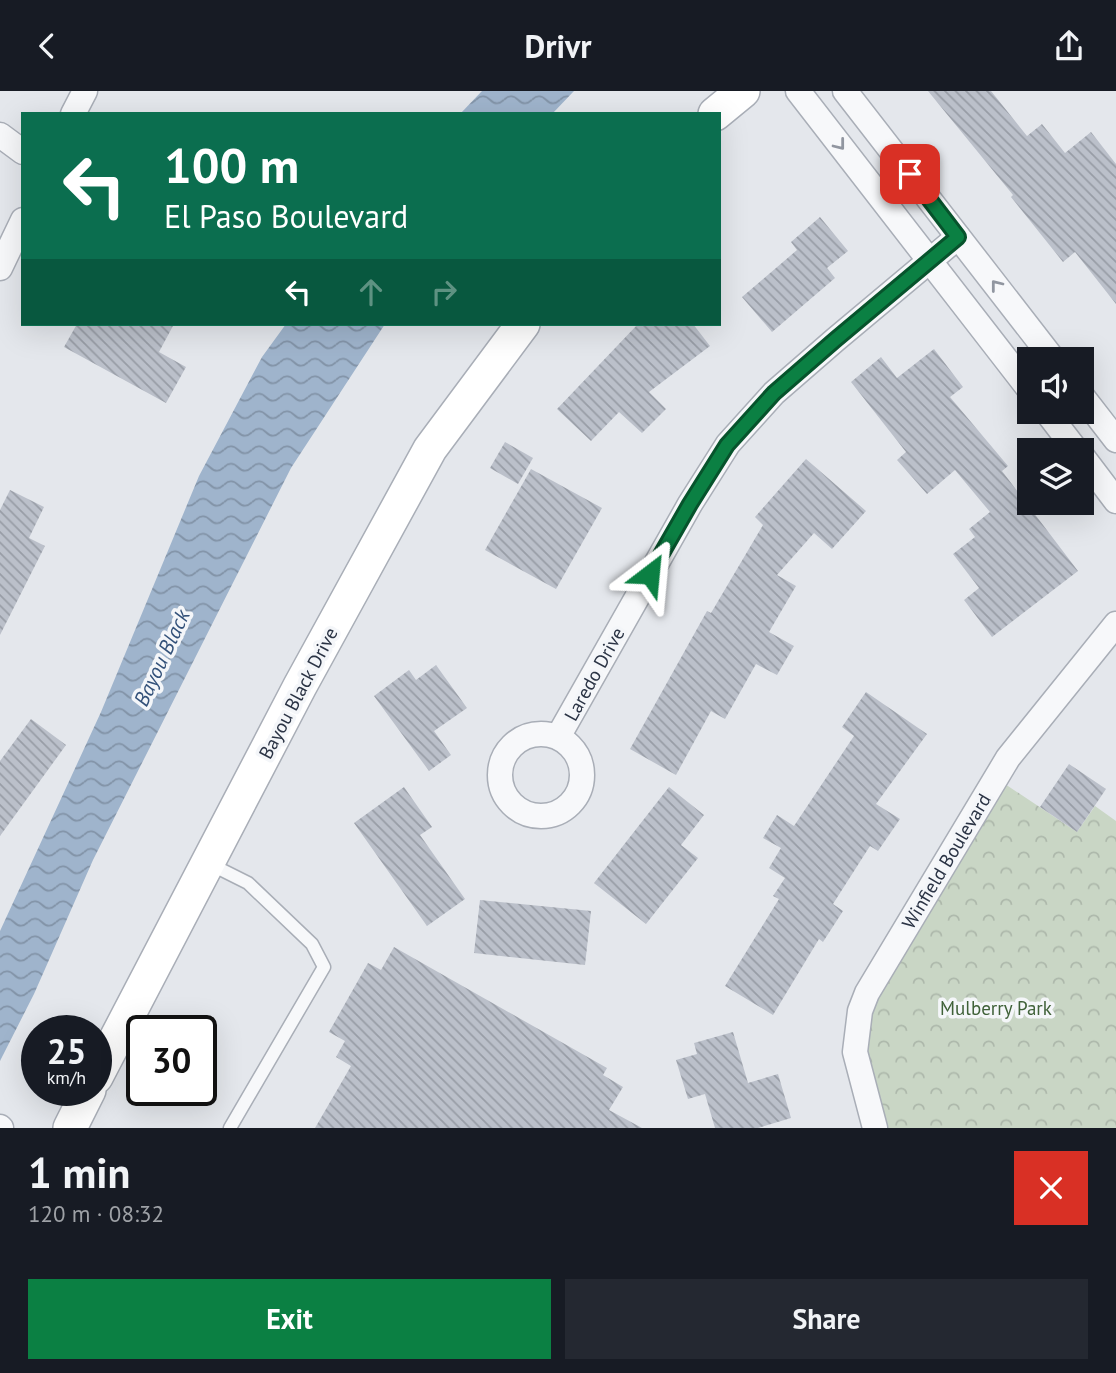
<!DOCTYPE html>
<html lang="en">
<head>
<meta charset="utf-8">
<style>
  :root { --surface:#171b24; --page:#242831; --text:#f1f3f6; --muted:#9ea1a6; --accent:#0b8043 }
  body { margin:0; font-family:"PT Sans",sans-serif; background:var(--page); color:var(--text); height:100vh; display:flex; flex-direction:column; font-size:26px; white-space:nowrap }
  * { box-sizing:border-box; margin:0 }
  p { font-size:23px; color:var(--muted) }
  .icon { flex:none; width:38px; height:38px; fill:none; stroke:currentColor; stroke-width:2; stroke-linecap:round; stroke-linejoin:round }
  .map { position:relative; height:1037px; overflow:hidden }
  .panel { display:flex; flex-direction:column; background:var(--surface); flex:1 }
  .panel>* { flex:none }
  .top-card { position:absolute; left:21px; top:21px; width:700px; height:214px; border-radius:0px; box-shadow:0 7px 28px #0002; background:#0b6e4f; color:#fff; overflow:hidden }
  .controls { position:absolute; left:1017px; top:256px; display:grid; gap:14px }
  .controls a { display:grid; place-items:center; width:77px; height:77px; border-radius:0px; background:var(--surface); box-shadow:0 7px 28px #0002; font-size:35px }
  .speed { position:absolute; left:21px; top:924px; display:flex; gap:14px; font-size:35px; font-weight:700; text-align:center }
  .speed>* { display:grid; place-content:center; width:91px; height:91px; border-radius:50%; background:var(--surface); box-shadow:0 7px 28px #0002; line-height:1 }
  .speed small { font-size:18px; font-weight:400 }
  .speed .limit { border:4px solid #111; border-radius:10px; background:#fff; color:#111 }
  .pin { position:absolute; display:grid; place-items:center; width:60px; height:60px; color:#fff; margin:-30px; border-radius:14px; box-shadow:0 4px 10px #0006 }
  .me { position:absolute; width:77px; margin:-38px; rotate:29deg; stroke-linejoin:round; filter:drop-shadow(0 0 5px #0008) }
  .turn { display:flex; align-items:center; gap:24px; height:147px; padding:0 28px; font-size:32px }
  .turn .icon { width:91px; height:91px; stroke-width:2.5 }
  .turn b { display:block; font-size:49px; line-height:60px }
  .lanes { display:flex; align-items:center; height:66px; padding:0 28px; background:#0003; justify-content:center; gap:35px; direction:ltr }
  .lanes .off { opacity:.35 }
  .round { display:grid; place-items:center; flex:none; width:74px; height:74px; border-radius:0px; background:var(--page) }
  .head { display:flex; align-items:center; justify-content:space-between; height:119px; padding:0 28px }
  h1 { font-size:42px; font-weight:700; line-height:52px }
  .button { display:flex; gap:14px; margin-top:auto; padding:14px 28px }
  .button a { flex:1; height:80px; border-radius:0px; background:var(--accent); color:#fff; font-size:28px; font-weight:700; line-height:80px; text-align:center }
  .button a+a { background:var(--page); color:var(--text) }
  header { display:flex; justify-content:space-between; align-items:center; height:91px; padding:0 28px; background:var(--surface); font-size:32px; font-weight:700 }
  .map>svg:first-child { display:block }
</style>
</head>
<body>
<header><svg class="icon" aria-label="back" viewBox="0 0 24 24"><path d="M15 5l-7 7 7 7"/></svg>Drivr<svg class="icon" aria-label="share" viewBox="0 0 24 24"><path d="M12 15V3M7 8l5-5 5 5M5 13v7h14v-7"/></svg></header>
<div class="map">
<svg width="1116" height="1037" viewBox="0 0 1116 1037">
  <defs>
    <pattern id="park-crowns" width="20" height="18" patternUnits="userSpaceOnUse" patternTransform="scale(1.75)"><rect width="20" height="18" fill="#c9d6c5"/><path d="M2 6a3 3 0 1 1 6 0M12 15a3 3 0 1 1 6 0" fill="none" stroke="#adb8ab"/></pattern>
    <pattern id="water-waves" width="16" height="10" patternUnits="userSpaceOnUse" patternTransform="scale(1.75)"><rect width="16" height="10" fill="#9fb4cc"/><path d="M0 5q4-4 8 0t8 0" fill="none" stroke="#8293a7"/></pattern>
    <pattern id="building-back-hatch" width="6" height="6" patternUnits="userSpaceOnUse" patternTransform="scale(1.75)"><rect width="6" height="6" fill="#bbc0ca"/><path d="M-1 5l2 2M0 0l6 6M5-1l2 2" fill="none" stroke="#989da6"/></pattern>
  </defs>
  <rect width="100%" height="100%" fill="#e4e7ec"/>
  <!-- park -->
  <polygon fill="url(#park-crowns)" points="996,687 1077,741 1095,715 1116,730 1116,1037 875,1037 855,961 867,902"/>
  <!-- water -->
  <g fill="url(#water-waves)">
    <polygon points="482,0 574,0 552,23 460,23"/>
    <polygon points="286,233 385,233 291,377 93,769 34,903 0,970 0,840 101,621 199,385 262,266"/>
  </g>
  <!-- building -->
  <g fill="url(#building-back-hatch)">
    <polygon points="928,0 991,0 1027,45 1042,33 1065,62 1091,41 1116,73 1116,213 1075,161 1063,171 1011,106 1013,104"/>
    <polygon points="820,126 848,160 827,177 835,187 772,241 742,206 797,159 791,151"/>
    <polygon points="77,233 174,233 159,261 186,276 166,312 64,256"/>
    <polygon points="638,233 693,233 710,255 649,301 666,318 642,342 619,321 591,350 557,318"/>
    <polygon points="934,258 963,296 950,306 1008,375 1002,380 1078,480 992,546 964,509 979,497 953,463 975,446 969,438 990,421 955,379 927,403 897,369 906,361 851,291 881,266 897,287"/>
    <polygon points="505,351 533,367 518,393 490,377"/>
    <polygon points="806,368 866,420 832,458 814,442 777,484 796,495 769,541 794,555 777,584 756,573 725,628 711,620 676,684 630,658 707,520 711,522 763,434 755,426"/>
    <polygon points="531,378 602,417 556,498 485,459"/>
    <polygon points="10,399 44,416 29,447 45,455 0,544 0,419"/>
    <polygon points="436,574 467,617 434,640 451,664 429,680 374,605 409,579 416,589"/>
    <polygon points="866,601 927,643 876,713 900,728 878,760 870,755 833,813 843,820 823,851 819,848 773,924 725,895 779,808 773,805 785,787 769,777 781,757 763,747 777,724 794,735 854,645 842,636"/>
    <polygon points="31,628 66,654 0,745 0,670"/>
    <polygon points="1069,673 1106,698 1077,741 1040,716"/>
    <polygon points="404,696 432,736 420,744 465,808 427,835 354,732"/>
    <polygon points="669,696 704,724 681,754 698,767 646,833 594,792"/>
    <polygon points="480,809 591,820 585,874 474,862"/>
    <polygon points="394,856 607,977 603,984 623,996 609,1019 642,1037 315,1037 351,975 336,966 345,950 329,941 368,872 381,879"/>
    <polygon points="733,941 748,992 778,983 791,1027 758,1037 715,1037 705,1003 688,1008 676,969 697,963 694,952"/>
  </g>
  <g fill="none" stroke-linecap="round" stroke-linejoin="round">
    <defs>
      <polyline id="lane" points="208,772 248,792 312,853 324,876 230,1037"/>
      <g id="street">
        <polyline points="798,0 1029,298"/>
        <polyline points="845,0 1053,268"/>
        <polyline points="73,23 85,0"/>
        <polyline points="0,44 23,61"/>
        <polyline points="0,177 23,129"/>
        <polyline points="1082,305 1116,349"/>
        <polyline points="1046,320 1076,359"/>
        <polyline points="1082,365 1116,410"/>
        <circle cx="541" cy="684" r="41"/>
        <polyline points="558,646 690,413 728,353 774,302 835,249 958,146"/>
        <polyline points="0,1036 1,1037"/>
        <polyline points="875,1037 855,961 860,920 867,902 1008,667 1116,533"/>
      </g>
      <g id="secondary">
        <polyline points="715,23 743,0"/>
        <polyline points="96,986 300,595 430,358 523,233"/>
        <polyline points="70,1037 89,999"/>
      </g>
    </defs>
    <!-- lane casing -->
    <use href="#lane" stroke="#a9aeb7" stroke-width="15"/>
    <!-- street casing -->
    <use href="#street" stroke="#a9aeb7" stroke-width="27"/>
    <!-- secondary casing -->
    <use href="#secondary" stroke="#a9aeb7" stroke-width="36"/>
    <!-- lane -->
    <use href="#lane" stroke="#f7f8fa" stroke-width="12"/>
    <!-- street -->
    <use href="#street" stroke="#f7f8fa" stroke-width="24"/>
    <!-- secondary -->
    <use href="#secondary" stroke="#fff" stroke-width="33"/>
  </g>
  <!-- one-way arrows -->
  <defs><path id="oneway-chevron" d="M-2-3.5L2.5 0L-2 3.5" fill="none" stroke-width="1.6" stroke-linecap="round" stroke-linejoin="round" transform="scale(1.75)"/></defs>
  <g stroke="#9196a0">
    <use href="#oneway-chevron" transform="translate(840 54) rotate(52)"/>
    <use href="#oneway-chevron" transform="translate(996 194) rotate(-128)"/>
  </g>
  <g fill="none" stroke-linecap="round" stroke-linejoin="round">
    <defs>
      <polyline id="route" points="650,483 690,413 727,354 774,302 835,249 958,146 910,83"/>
    </defs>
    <!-- route casing -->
    <use href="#route" stroke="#07532c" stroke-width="18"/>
    <!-- route -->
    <use href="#route" stroke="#0b8043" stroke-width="12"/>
  </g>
  <g text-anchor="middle" stroke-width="7" stroke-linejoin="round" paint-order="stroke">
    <!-- street labels -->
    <g font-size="19" fill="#2b3445" stroke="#f4f6f9">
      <text transform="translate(594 583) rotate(-61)" y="7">Laredo Drive</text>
      <text transform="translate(298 602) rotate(-62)" y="7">Bayou Black Drive</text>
      <text transform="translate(946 770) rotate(-59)" y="7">Winfield Boulevard</text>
    </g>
    <!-- park labels -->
    <g font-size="19" fill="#3f6138" stroke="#f4f6f9">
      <text x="996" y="924">Mulberry Park</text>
    </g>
    <!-- water labels -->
    <g font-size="21" font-style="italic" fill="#34527a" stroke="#f4f6f9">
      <text transform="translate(162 567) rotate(-65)" y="7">Bayou Black</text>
    </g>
  </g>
</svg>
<div class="controls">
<a><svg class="icon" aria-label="sound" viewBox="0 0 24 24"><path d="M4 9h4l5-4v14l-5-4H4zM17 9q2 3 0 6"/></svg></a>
<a><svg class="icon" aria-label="layers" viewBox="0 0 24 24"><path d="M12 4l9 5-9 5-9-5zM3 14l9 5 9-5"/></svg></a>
</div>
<div class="speed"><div>25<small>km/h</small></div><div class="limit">30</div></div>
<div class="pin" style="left:910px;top:83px;background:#d93025"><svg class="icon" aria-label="arrive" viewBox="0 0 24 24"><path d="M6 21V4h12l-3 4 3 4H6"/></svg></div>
<svg class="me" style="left:650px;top:483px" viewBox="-20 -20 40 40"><path d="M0-17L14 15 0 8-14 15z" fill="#0b8043" stroke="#fff" stroke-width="4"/></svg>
<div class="top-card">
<div class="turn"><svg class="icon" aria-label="left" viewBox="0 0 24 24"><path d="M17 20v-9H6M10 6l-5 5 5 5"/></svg><div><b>100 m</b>El Paso Boulevard</div></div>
<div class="lanes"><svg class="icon" aria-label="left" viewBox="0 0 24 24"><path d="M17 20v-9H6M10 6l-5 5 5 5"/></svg><svg class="icon off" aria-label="ahead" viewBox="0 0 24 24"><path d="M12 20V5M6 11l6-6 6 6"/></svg><svg class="icon off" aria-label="right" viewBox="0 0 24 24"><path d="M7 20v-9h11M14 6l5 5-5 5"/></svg></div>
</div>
</div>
<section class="panel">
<div class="head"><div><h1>1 min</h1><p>120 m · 08:32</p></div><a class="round" style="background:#d93025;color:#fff"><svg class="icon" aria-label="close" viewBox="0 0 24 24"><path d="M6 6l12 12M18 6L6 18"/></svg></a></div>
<div class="button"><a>Exit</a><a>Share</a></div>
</section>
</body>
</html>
